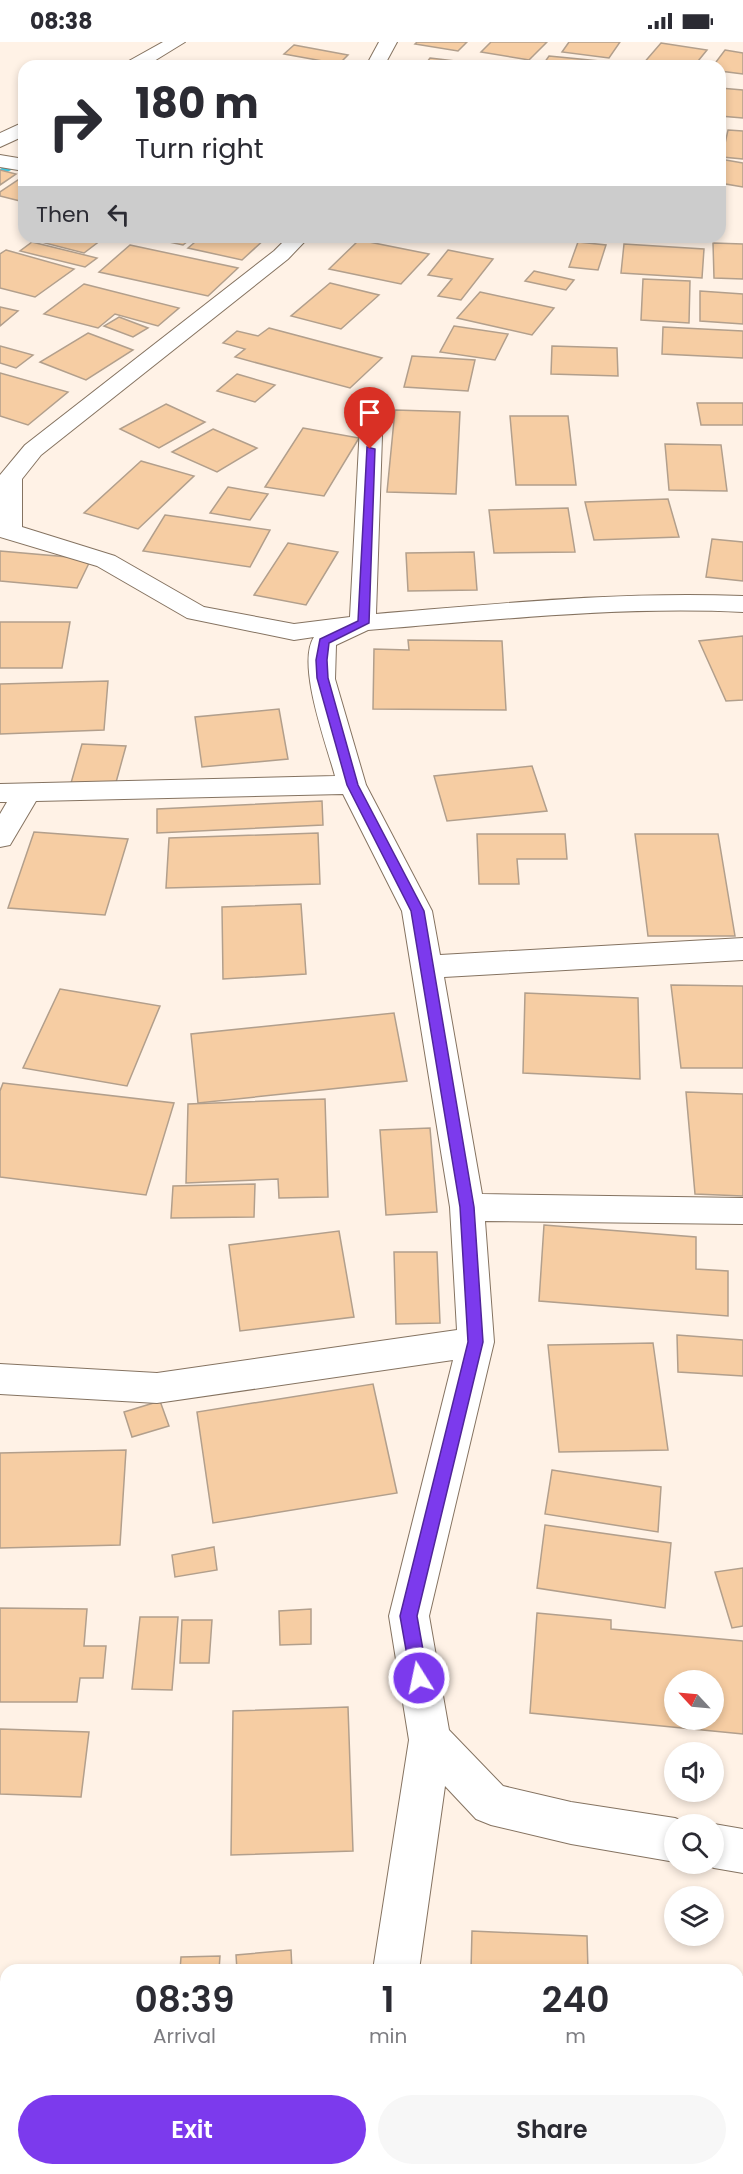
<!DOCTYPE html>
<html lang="en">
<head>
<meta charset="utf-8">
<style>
  :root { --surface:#fff; --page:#f7f7f7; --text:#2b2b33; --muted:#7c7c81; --accent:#7c3aed }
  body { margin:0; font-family:Poppins,sans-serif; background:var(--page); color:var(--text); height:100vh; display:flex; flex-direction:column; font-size:22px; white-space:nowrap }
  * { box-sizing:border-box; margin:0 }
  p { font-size:20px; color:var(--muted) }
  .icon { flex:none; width:33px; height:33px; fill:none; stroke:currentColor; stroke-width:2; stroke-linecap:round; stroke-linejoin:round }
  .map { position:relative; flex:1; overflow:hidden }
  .sheet { position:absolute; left:0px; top:1922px; width:744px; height:212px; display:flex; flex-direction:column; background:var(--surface); border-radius:18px 18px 0 0; box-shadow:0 3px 9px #0003 }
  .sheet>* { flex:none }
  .banner { position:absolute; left:18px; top:18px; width:708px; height:183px; border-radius:18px; box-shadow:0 3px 9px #0003; background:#fff; color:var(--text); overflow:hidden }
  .needle { width:39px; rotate:296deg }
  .fabs { position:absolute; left:664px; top:1628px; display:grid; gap:12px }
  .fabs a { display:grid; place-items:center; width:60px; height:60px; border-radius:50%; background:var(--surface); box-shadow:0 3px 9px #0003; font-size:30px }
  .pin { position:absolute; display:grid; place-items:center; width:51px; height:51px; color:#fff; margin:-62px -26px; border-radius:50% 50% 50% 0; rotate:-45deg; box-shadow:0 0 6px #0007 }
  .pin .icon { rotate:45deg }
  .me { position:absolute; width:66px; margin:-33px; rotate:350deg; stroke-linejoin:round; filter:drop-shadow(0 0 4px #0008) }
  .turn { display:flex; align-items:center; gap:21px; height:126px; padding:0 18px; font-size:27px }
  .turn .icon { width:78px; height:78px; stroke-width:2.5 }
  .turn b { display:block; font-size:42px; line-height:51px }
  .then { display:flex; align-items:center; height:57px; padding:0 18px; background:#0003; gap:12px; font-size:22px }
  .eta { display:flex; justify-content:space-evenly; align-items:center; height:102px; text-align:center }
  .eta b { font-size:36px; font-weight:600; line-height:42px }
  .primary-button { display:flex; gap:12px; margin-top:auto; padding:12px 18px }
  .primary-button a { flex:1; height:69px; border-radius:36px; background:var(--accent); color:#fff; font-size:24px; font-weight:600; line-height:69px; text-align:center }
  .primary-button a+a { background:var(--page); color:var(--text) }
  .status { display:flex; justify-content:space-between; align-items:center; height:42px; padding:0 30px; background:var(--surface); direction:ltr }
  .status svg { height:16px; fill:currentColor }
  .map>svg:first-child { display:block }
</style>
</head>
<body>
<div class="status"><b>08:38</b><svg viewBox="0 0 49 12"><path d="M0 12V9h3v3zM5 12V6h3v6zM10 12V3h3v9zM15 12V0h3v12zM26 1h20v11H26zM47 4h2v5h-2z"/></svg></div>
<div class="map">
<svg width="743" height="2132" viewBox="0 0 743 2132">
  <rect width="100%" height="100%" fill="#fff2e6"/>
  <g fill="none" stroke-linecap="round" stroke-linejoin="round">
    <!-- stream -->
    <polygon fill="#3ac6e0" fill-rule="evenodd" points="24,114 24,121 0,134 0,127"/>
  </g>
  <!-- building -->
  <g fill="#f6cda3" stroke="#b29f8c" stroke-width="1.5" fill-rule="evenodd">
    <polygon points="417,0 467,0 458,9 415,2"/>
    <polygon points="491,0 547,0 529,18 481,10"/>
    <polygon points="569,0 620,0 609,16 562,10"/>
    <polygon points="661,1 707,8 694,24 642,23"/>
    <polygon points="294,3 348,13 339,22 284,12"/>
    <polygon points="725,8 743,11 743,32 720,29 720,24 713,24"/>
    <polygon points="549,14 599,19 596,24 542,24"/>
    <polygon points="430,16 498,24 424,24"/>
    <polygon points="720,46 743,48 743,76 720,74"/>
    <polygon points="728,88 743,89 743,117 722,115"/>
    <polygon points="720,117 743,121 743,145 720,141"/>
    <polygon points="0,128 16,132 0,143"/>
    <polygon points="24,134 24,160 0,154 0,150"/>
    <polygon points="43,195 105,195 84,211 37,199"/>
    <polygon points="145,195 193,195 183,203"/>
    <polygon points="201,195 267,195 242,218 188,206"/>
    <polygon points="359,198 429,212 401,242 329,227"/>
    <polygon points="32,200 97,216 85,225 20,209"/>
    <polygon points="578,200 606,203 598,228 569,225"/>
    <polygon points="713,201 743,202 743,237 714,236"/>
    <polygon points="624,202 704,207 702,236 621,231"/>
    <polygon points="130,203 238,226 208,254 99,230"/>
    <polygon points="6,208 74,227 35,255 0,246 0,212"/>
    <polygon points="448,208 493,217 461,258 438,254 452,237 428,233"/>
    <polygon points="534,229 574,238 566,248 525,239"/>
    <polygon points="643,237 690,239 689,281 641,278"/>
    <polygon points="330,241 379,253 341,287 291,274"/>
    <polygon points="84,242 179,266 158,284 115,272 98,286 44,272"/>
    <polygon points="700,249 743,252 743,282 700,279"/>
    <polygon points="480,250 554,266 532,293 457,276"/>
    <polygon points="0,265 18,269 0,284"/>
    <polygon points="119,275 148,286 133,295 104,284"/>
    <polygon points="454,284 508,292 495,318 440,310"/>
    <polygon points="663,285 743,289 743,316 662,312"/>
    <polygon points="269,286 382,316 350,346 235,315 245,307 223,301 237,289 258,294"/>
    <polygon points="88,291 133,308 86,338 40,320"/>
    <polygon points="0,304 33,313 16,326 0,321"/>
    <polygon points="552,304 617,306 618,334 551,332"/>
    <polygon points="412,314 475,318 468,349 404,345"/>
    <polygon points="0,331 68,350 28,383 0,374"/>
    <polygon points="237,332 275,343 255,360 217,349"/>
    <polygon points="697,361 743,361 743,383 701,383"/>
    <polygon points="166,362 205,380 159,406 120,387"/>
    <polygon points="395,368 460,370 456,452 387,450"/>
    <polygon points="510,374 568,374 576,443 516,443"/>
    <polygon points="303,386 359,396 324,454 265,445"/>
    <polygon points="213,387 257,406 217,430 172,410"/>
    <polygon points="665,402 721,403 727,449 669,448"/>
    <polygon points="141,419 194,434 138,487 84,471"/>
    <polygon points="228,445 268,452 250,478 210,471"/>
    <polygon points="668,457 679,495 594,498 585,460"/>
    <polygon points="568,466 575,510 494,511 489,468"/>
    <polygon points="165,473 270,488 250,525 143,509"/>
    <polygon points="712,497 743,500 743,539 706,535"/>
    <polygon points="288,501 338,510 306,563 254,553"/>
    <polygon points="0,509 91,517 77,546 0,539"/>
    <polygon points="474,510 477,548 408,549 406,511"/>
    <polygon points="0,580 70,580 62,626 0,626"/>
    <polygon points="743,594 743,658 726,659 699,599"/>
    <polygon points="408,598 502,599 506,668 373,667 374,607 409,608"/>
    <polygon points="108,639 104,688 0,692 0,642"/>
    <polygon points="279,667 288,717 202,725 195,675"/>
    <polygon points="82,702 126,704 115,744 71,741"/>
    <polygon points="532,724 547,769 447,779 434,734"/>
    <polygon points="322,759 323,783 157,791 157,767"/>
    <polygon points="34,790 128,797 105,873 8,866"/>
    <polygon points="318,791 320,842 166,846 169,796"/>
    <polygon points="477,792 565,792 567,817 517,817 519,842 479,842"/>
    <polygon points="635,792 718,792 735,894 648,894"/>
    <polygon points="301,862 306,932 223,937 222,865"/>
    <polygon points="671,943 743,944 743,1026 681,1026"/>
    <polygon points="60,947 160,964 127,1044 23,1026"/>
    <polygon points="525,951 638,956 640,1037 523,1031"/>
    <polygon points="394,971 407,1039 198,1061 191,992"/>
    <polygon points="3,1041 174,1061 146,1153 0,1135 0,1049"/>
    <polygon points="686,1050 743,1052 743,1154 695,1152"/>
    <polygon points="325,1057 328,1155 279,1156 278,1137 186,1141 188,1062"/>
    <polygon points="430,1086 437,1170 386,1173 380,1088"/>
    <polygon points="255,1142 254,1175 171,1176 173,1144"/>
    <polygon points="544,1183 696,1195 696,1227 728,1229 728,1274 539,1259"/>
    <polygon points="339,1189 354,1275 240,1289 229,1203"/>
    <polygon points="394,1210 437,1210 440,1281 396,1282"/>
    <polygon points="677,1293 743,1298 743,1334 678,1330"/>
    <polygon points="653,1301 668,1408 559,1410 548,1303"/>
    <polygon points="373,1342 397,1451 213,1481 197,1370"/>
    <polygon points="160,1359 169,1384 132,1395 124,1370"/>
    <polygon points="126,1408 120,1503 0,1506 0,1411"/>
    <polygon points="552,1428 661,1445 658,1490 545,1472"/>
    <polygon points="545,1483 671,1501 665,1566 537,1546"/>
    <polygon points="214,1505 217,1528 175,1535 172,1513"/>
    <polygon points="743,1526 743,1584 732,1586 715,1530"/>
    <polygon points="0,1566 87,1567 84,1604 106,1604 103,1636 80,1636 77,1660 0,1660"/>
    <polygon points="311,1567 311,1602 280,1603 279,1569"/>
    <path d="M537 1571 611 1578V1587L743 1599V1692L530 1671ZM675 1638H714V1677H675Z"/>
    <polygon points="140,1575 178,1575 172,1648 132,1647"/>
    <polygon points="182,1578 212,1578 209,1621 180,1621"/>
    <polygon points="348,1665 353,1809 231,1813 233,1669"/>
    <polygon points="0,1687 89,1690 81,1755 0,1752"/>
    <polygon points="472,1889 587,1894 588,1928 471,1928"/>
    <polygon points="291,1908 292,1928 237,1928 236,1913"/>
    <polygon points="220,1914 219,1928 180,1928 181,1915"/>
    <polygon points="738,1934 743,1934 743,2132 661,2132 661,2127 738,2127"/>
    <polygon points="6,2029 6,2127 16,2127 16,2132 0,2132 0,2030"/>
    <polygon points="45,2127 156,2127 156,2132 44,2132"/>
    <rect x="167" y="2127" width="122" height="5"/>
  </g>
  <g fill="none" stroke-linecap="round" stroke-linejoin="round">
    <defs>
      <g id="minor">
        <polygon points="163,0 185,0 146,24 124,24 127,20"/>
        <polygon points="379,0 397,0 384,24 366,24"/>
        <polygon points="24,80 24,94 0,105 0,91"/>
        <polygon points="0,113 24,117 24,129 0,125"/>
        <path d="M288 195H309L288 217 41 413 22 437V485L115 514 204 565 294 582 350 575 361 364 364 359 372 357 380 359 383 364 376 572C498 562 620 549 743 554V570C618 564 493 578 368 588L336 603 335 637 366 743 432 869 440 913 743 896V918L444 935 482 1152 743 1156V1182L485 1179 494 1300 429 1574 449 1688 503 1744 571 1760 675 1776 689 1782H675V1820L571 1802 491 1783 476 1777 445 1744 419 1928H373L409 1698 389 1574 453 1318 157 1361 0 1352V1322L157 1331 457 1288 450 1165 402 869 343 752 36 759 10 803 0 805V772L7 760H0V742L335 734C327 704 296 622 314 595L294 598 187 576 97 524 0 495V433L25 403 274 209Z"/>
        <polygon points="714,1782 743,1787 743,1831 714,1826 703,1821 714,1821"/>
        <rect x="359" y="2127" width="48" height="5"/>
      </g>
    </defs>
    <!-- minor casing -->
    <use href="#minor" stroke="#857361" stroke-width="2"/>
    <!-- minor -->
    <use href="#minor" fill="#fff" fill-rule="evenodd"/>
  </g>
  <!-- route -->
  <polygon fill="#7c3aed" stroke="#51269a" stroke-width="1.5" points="367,405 375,407 369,581 329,601 327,618 328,636 358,743 424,869 474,1165 483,1300 417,1574 428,1636 425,1642 419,1644 413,1642 411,1636 400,1574 468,1300 460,1165 411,869 347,743 317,636 316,618 320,597 358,579"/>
</svg>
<div class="fabs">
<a><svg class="needle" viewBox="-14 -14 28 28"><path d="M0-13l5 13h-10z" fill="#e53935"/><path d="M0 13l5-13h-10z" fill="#7c7c81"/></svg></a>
<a><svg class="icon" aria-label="sound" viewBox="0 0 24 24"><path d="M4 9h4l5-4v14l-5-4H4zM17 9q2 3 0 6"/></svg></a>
<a><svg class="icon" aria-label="search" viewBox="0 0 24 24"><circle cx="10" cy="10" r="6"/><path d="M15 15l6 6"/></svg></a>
<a><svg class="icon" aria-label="layers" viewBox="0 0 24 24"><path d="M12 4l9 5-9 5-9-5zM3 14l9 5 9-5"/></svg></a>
</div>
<div class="pin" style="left:370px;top:407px;background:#d93025"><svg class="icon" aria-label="arrive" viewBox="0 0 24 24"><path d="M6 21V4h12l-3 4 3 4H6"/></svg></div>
<svg class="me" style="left:419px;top:1636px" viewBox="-20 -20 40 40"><circle r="17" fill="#7c3aed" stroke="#fff" stroke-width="3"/><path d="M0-11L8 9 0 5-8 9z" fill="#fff"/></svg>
<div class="banner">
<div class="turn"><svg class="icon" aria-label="right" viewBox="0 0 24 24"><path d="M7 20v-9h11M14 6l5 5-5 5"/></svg><div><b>180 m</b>Turn right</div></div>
<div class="then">Then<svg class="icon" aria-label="left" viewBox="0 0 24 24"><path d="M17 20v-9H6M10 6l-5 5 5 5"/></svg></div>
</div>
<section class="sheet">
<div class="eta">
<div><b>08:39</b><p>Arrival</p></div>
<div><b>1</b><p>min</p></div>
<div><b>240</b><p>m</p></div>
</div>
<div class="primary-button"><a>Exit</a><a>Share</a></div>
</section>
</div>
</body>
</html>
